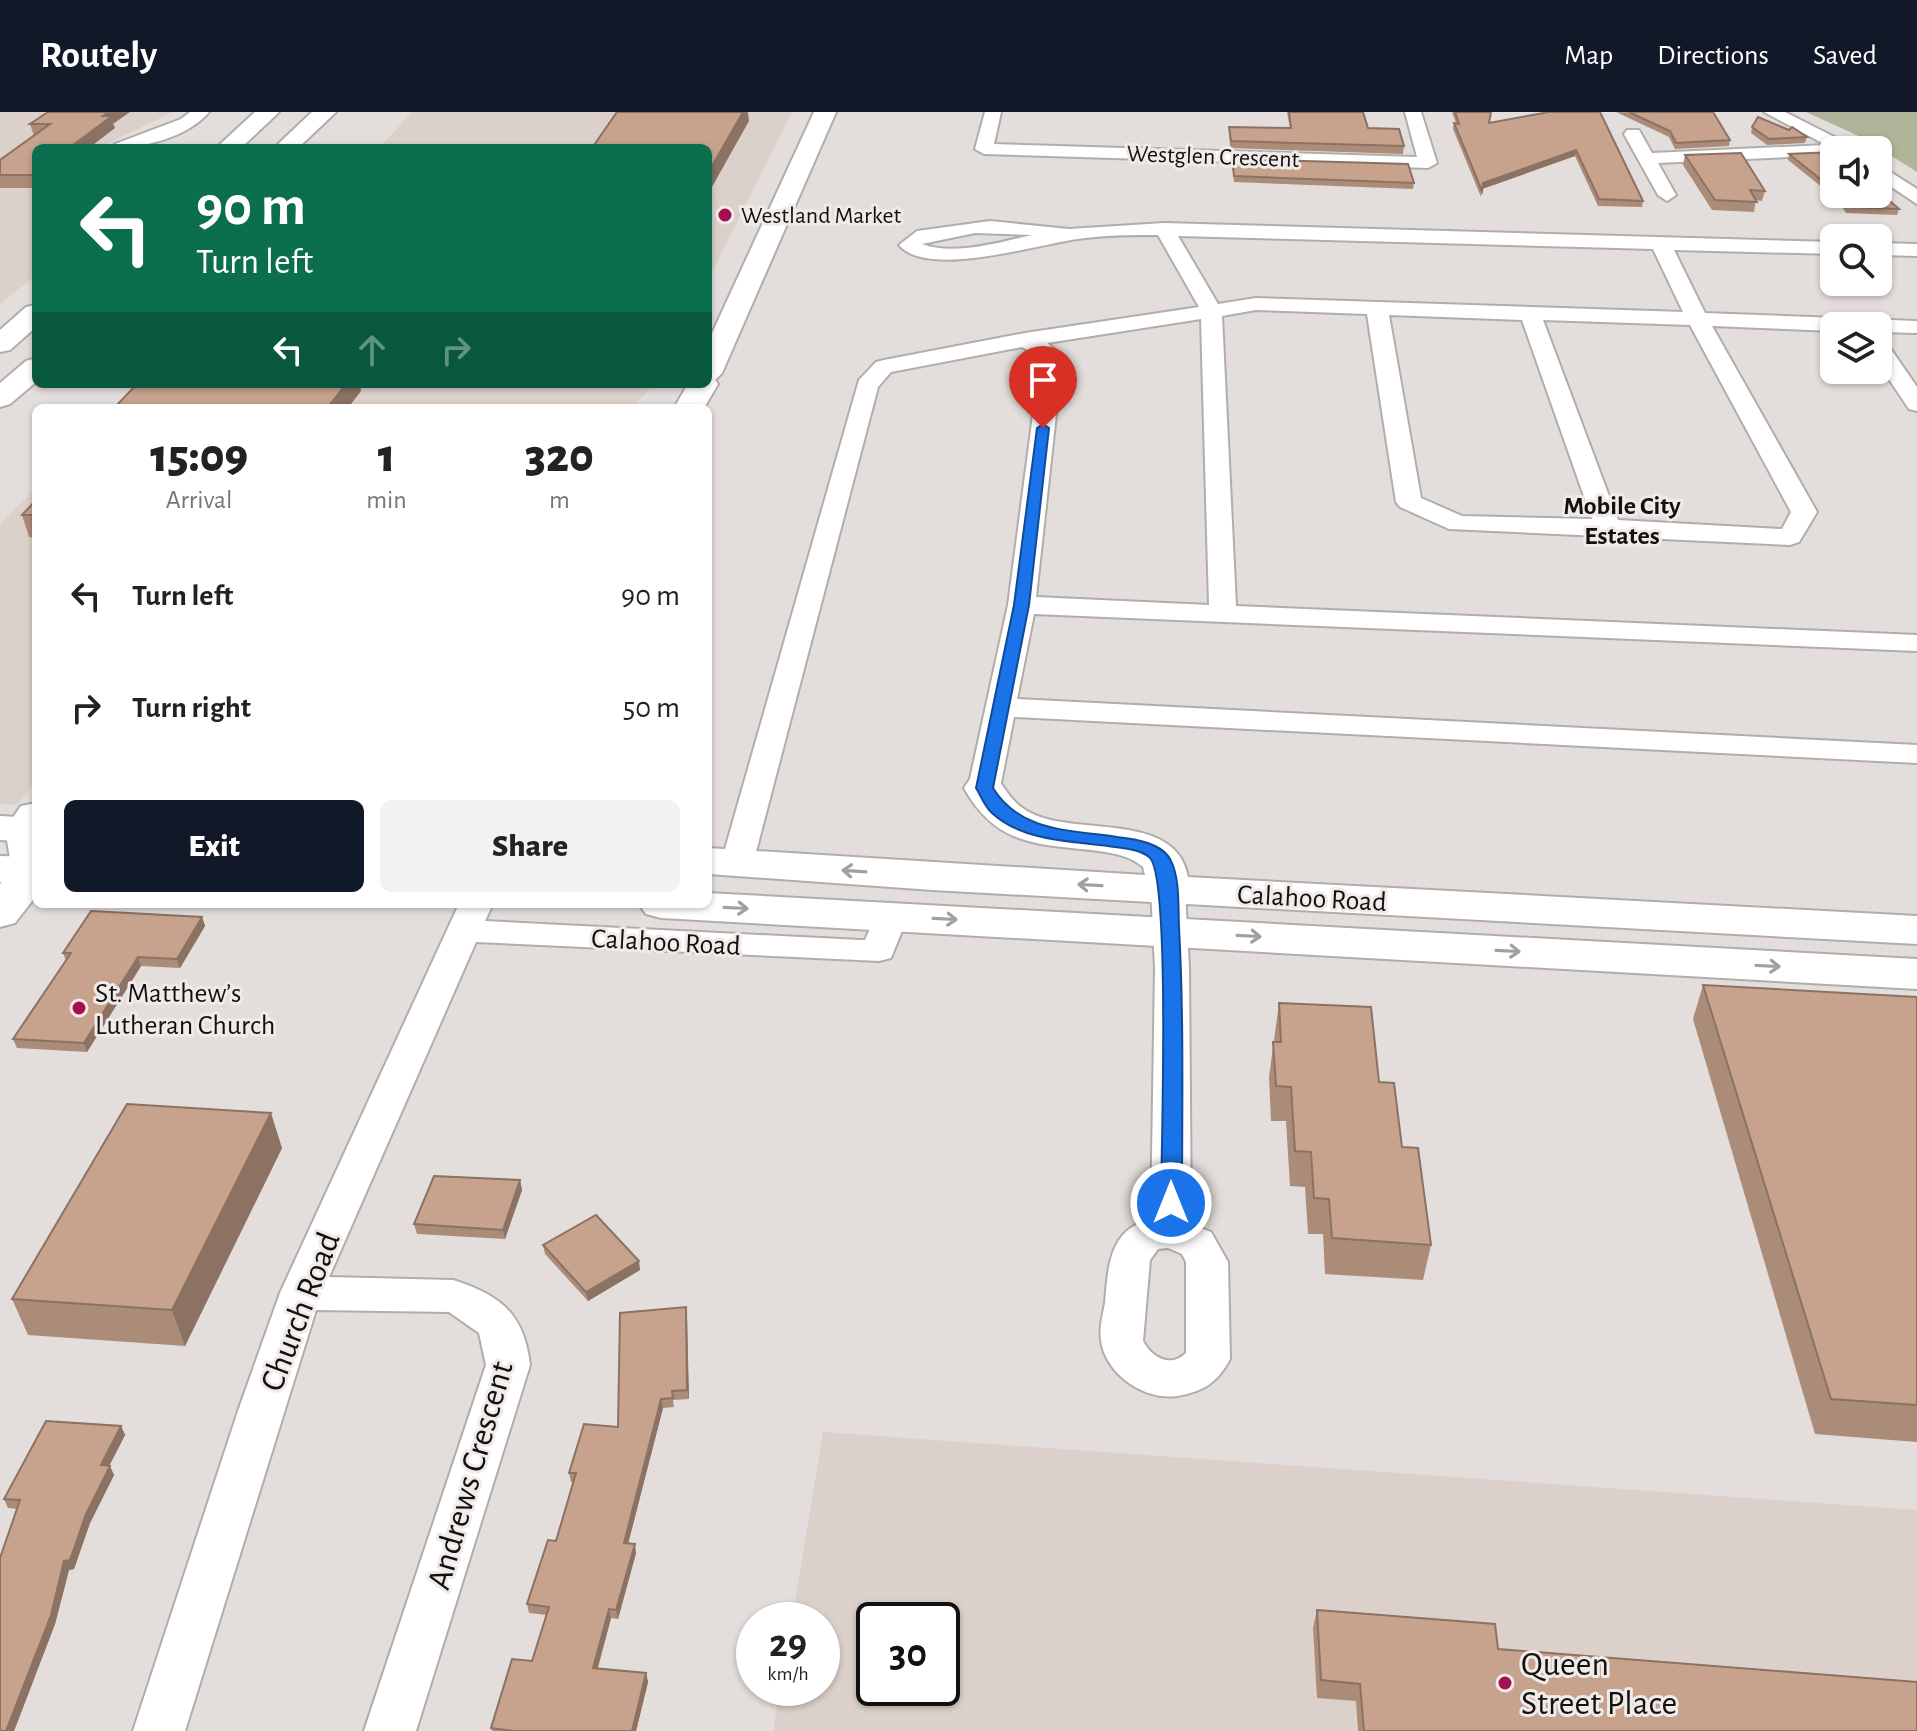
<!DOCTYPE html>
<html lang="en">
<head>
<meta charset="utf-8">
<style>
  :root { --surface:#fff; --page:#f2f2f2; --text:#222; --muted:#767676; --accent:#111827 }
  body { margin:0; font-family:"Alegreya Sans",sans-serif; background:var(--page); color:var(--text); height:100vh; display:flex; flex-direction:column; font-size:30px; white-space:nowrap }
  * { box-sizing:border-box; margin:0 }
  p { font-size:26px; color:var(--muted) }
  .icon { flex:none; width:44px; height:44px; fill:none; stroke:currentColor; stroke-width:2; stroke-linecap:round; stroke-linejoin:round }
  .map { position:relative; flex:1; overflow:hidden }
  .details { position:absolute; left:32px; top:292px; width:680px; height:504px; display:flex; flex-direction:column; background:var(--surface); border-radius:12px; box-shadow:0 2px 6px #0004 }
  .details>* { flex:none }
  .top-card { position:absolute; left:32px; top:32px; width:680px; height:244px; border-radius:12px; box-shadow:0 2px 6px #0004; background:#0b6e4f; color:#fff; overflow:hidden }
  .controls { position:absolute; left:1820px; top:24px; display:grid; gap:16px }
  .controls a { display:grid; place-items:center; width:72px; height:72px; border-radius:12px; background:var(--surface); box-shadow:0 2px 6px #0004; font-size:40px }
  .speed { position:absolute; left:736px; top:1490px; display:flex; gap:16px; font-size:40px; font-weight:700; text-align:center }
  .speed>* { display:grid; place-content:center; width:104px; height:104px; border-radius:50%; background:var(--surface); box-shadow:0 2px 6px #0004; line-height:1 }
  .speed small { font-size:20px; font-weight:400 }
  .speed .limit { border:4px solid #111; border-radius:12px; background:#fff; color:#111 }
  .pin { position:absolute; display:grid; place-items:center; width:68px; height:68px; color:#fff; margin:-82px -34px; border-radius:50% 50% 50% 0; rotate:-45deg; box-shadow:0 0 8px #0007 }
  .pin .icon { rotate:45deg }
  .me { position:absolute; width:88px; margin:-44px; rotate:0deg; stroke-linejoin:round; filter:drop-shadow(0 0 6px #0008) }
  .turn { display:flex; align-items:center; gap:28px; height:168px; padding:0 32px; font-size:36px }
  .turn .icon { width:104px; height:104px; stroke-width:2.5 }
  .turn b { display:block; font-size:56px; line-height:68px }
  .lanes { display:flex; align-items:center; height:76px; padding:0 32px; background:#0003; justify-content:center; gap:40px; direction:ltr }
  .lanes .off { opacity:.35 }
  .eta { display:flex; justify-content:space-evenly; align-items:center; height:136px; text-align:center }
  .eta b { font-size:48px; font-weight:800; line-height:56px }
  .cta { display:flex; gap:16px; margin-top:auto; padding:16px 32px }
  .cta a { flex:1; height:92px; border-radius:12px; background:var(--accent); color:#fff; font-size:32px; font-weight:800; line-height:92px; text-align:center }
  .cta a+a { background:var(--page); color:var(--text) }
  ul { padding:0; list-style:none }
  li { display:flex; align-items:center; gap:24px; height:112px; padding:0 32px }
  li div { flex:1 }
  li b { display:block; font-size:30px }
  li em { font-style:normal }
  header { display:flex; align-items:center; gap:48px; box-sizing:border-box; height:112px; padding:0 40px; background:var(--accent); color:#fff }
  header strong { font-size:38px }
  nav { display:flex; gap:44px; margin-inline-start:auto; font-size:28px }
  .map>svg:first-child { display:block }
</style>
</head>
<body>
<header>
<strong>Routely</strong>
<nav><a>Map</a><a>Directions</a><a>Saved</a></nav>
</header>
<div class="map">
<svg width="1917" height="1619" viewBox="0 0 1917 1619">
  <rect width="100%" height="100%" fill="#e3dedc"/>
  <!-- built -->
  <g fill="#dcd1ca" fill-rule="evenodd">
    <polygon points="0,0 173,0 98,36 36,36 36,163 0,192"/>
    <polygon points="412,0 792,0 708,169 708,36 379,36"/>
    <polygon points="144,272 653,272 633,296 116,296"/>
    <polygon points="36,376 36,669 17,693 0,692 0,412"/>
    <path d="M823 1320 1917 1398V1619H773L780 1576H822V1508H792ZM874 1508H942V1576H874Z"/>
  </g>
  <!-- green -->
  <polygon fill="#aeb599" points="1806,0 1917,0 1917,60 1863,26"/>
  <g fill="none" stroke-linecap="round" stroke-linejoin="round">
    <defs>
      <g id="minor">
        <path d="M190 0H209C188 25 144 36 112 36L115 32 181 7Z"/>
        <polygon points="985,0 1001,0 994,32 1417,45 1405,0 1421,0 1437,51 1428,56 984,42 975,37"/>
        <polygon points="1764,0 1785,0 1858,37 1834,38 1834,43 1658,51 1676,83 1667,89 1658,83 1624,22 1627,18 1639,18 1652,41 1826,33"/>
        <polygon points="1878,52 1917,77 1917,92 1878,66"/>
        <path d="M990 109 1069 117 1164 111 1834 130V142L1674 138 1705 201 1917 209V221L1878 220V214H1834V219L1712 214 1817 400 1799 430 1790 433 1449 417 1400 395 1396 390 1367 202 1256 198 1222 204 1236 494 1917 523V539L1034 502 1017 587 1917 633V651L1014 605 1000 676 995 683 984 685 973 683 968 676 1008 493 1039 257 1037 243 1022 235 891 260 878 275 753 751 749 758 737 761 725 758 721 751 859 268 876 250 884 248 1025 221 1199 195 1158 123C1131 123 1104 123 1078 127 1039 132 927 167 899 133L917 119ZM975 121 1032 123C1000 130 954 144 922 132ZM1178 124 1653 137 1683 200 1256 186 1218 192ZM1389 203 1522 208 1592 407 1462 404 1421 386ZM1201 207 1209 493 1036 485 1061 257 1058 240 1047 231ZM1543 208 1690 213 1791 400 1782 417 1618 408Z"/>
        <polygon points="1878,131 1917,132 1917,144 1878,143"/>
        <polygon points="1878,228 1886,230 1917,275 1917,299 1909,297 1878,251"/>
        <path d="M1168 768 1180 771 1185 778 1189 856 1191 1112 1211 1120 1228 1150 1230 1247C1218 1270 1203 1280 1177 1284 1145 1289 1105 1262 1101 1228 1099 1216 1103 1202 1105 1191 1108 1156 1109 1116 1151 1108L1155 856 1151 778 1156 771ZM1168 1136 1182 1142 1186 1150V1241C1171 1256 1152 1246 1143 1229L1150 1148 1158 1137Z"/>
        <path d="M459 792H493L485 809 860 828H865L879 796 891 793 903 796 908 804 891 846 879 849 476 830 329 1165 453 1168C500 1183 524 1201 530 1253L416 1619H364L486 1253 479 1221 449 1200 316 1198 185 1619H133L238 1299 280 1181Z"/>
      </g>
      <g id="tertiary">
        <polygon points="814,0 836,0 722,261 715,268 718,272 704,296 674,296 688,272 708,272 708,230"/>
        <polygon points="36,691 36,784 15,811 0,815 0,772 12,758 5,717 21,694"/>
      </g>
      <g id="secondary">
        <path d="M984 664 998 667C1007 680 1013 691 1027 699 1072 726 1176 697 1188 765L1917 804V832L932 778 708 762V736L1145 763 1143 755C1128 742 1110 741 1091 738 1032 732 995 731 964 676L970 667Z"/>
        <polygon points="0,704 36,706 36,730 0,728"/>
        <polygon points="0,744 36,745 36,771 0,770"/>
        <polygon points="708,781 1917,847 1917,877 661,806 646,802 639,792 708,792"/>
      </g>
      <g id="primary">
        <polygon points="255,0 279,0 241,36 216,36"/>
        <polygon points="312,0 336,0 298,36 274,36"/>
        <polygon points="36,193 36,215 10,238 0,240 0,218 26,195"/>
        <polygon points="36,246 36,270 10,292 0,295 0,271 26,249"/>
      </g>
    </defs>
    <!-- minor casing -->
    <use href="#minor" stroke="#b1adaa" stroke-width="4"/>
    <!-- tertiary casing -->
    <use href="#tertiary" stroke="#b1adaa" stroke-width="4"/>
    <!-- secondary casing -->
    <use href="#secondary" stroke="#b1adaa" stroke-width="4"/>
    <!-- primary casing -->
    <use href="#primary" stroke="#b1adaa" stroke-width="4"/>
    <!-- minor -->
    <use href="#minor" fill="#fff" fill-rule="evenodd"/>
    <!-- tertiary -->
    <use href="#tertiary" fill="#fff" fill-rule="evenodd"/>
    <!-- secondary -->
    <use href="#secondary" fill="#fff" fill-rule="evenodd"/>
    <!-- primary -->
    <use href="#primary" fill="#fff" fill-rule="evenodd"/>
  </g>
  <!-- wall -->
  <g fill="#ab8c79">
    <polygon points="1287,0 1363,0 1368,16 1404,34 1403,42 1230,36 1229,15 1290,16"/>
    <polygon points="1452,0 1491,0 1489,11 1549,0 1643,89 1642,95 1598,94 1575,44 1482,77 1481,85 1453,17 1454,11 1456,11"/>
    <polygon points="1616,0 1713,0 1730,28 1729,34 1675,37 1669,25"/>
    <polygon points="30,12 113,12 115,16 36,36 36,76 0,76 0,48 34,24"/>
    <polygon points="1752,15 1789,18 1807,25 1805,31 1767,33 1751,21"/>
    <polygon points="1834,40 1834,82 1878,82 1899,97 1897,103 1846,101 1838,88 1788,48 1789,42"/>
    <polygon points="1685,43 1765,79 1762,89 1756,88 1754,100 1712,98 1683,53"/>
    <polygon points="1232,47 1414,71 1413,77 1234,70"/>
    <polygon points="36,388 36,426 29,425 22,403"/>
    <polygon points="202,805 205,814 180,856 141,854 87,940 17,936 13,927 66,849 63,841"/>
    <polygon points="1703,873 1917,885 1917,1330 1815,1322 1693,907"/>
    <polygon points="1279,891 1379,970 1402,1035 1431,1133 1423,1168 1325,1162 1323,1122 1308,1122 1305,1075 1290,1074 1286,1009 1271,1009 1269,965"/>
    <polygon points="282,1036 185,1234 28,1223 12,1187"/>
    <polygon points="520,1068 522,1078 505,1127 417,1122 414,1112"/>
    <polygon points="543,1133 640,1158 588,1189 545,1142"/>
    <polygon points="686,1195 689,1287 673,1288 674,1295 663,1296 628,1431 636,1441 618,1507 611,1506 598,1556 646,1561 648,1570 636,1619 492,1619 491,1616 532,1549 547,1503 529,1501 527,1492 556,1429 573,1370 571,1370 569,1361 618,1315"/>
    <polygon points="121,1314 125,1323 109,1354 114,1363 90,1411 74,1457 69,1458 55,1512 14,1619 0,1619 17,1397 8,1396 4,1387"/>
    <polygon points="1317,1498 1498,1537 1917,1619 1358,1619 1356,1589 1317,1586 1313,1516"/>
  </g>
  <!-- shaded-wall -->
  <g fill="#8b7263">
    <polygon points="109,0 130,0 113,12 115,16 89,36 69,36"/>
    <polygon points="743,0 748,0 749,9 708,82 708,61"/>
    <polygon points="1576,38 1575,44 1482,77 1483,71"/>
    <polygon points="36,61 36,75 33,63"/>
    <polygon points="346,272 360,272 361,279 348,296 327,296"/>
    <polygon points="202,805 205,814 180,856 177,847"/>
    <polygon points="138,845 141,854 87,940 84,931"/>
    <polygon points="271,1001 282,1036 185,1234 172,1198"/>
    <polygon points="520,1068 522,1078 505,1127 503,1118"/>
    <polygon points="639,1149 640,1158 588,1189 586,1180"/>
    <polygon points="686,1195 687,1204 689,1287 687,1278"/>
    <polygon points="661,1287 663,1296 626,1440 624,1431"/>
    <polygon points="121,1314 125,1323 105,1362 101,1353"/>
    <polygon points="110,1354 114,1363 90,1411 74,1457 69,1458 55,1512 14,1619 6,1619 64,1449"/>
    <polygon points="635,1432 636,1441 618,1507 616,1498"/>
    <polygon points="609,1497 611,1506 595,1565 593,1556"/>
    <polygon points="646,1561 648,1570 636,1619 632,1619"/>
  </g>
  <!-- building -->
  <g fill="#c7a38d" stroke="#8b7263" stroke-width="2">
    <polygon points="48,0 109,0 103,4 112,4 69,36 36,36 36,61 33,63 0,63 0,48 50,12 30,12"/>
    <polygon points="617,0 743,0 708,61 708,36 592,36"/>
    <polygon points="1289,0 1363,0 1368,16 1399,17 1404,34 1231,29 1229,15 1291,16"/>
    <polygon points="1455,0 1491,0 1489,11 1549,0 1600,0 1643,89 1599,87 1576,38 1483,71 1482,79 1454,11 1459,12"/>
    <polygon points="1629,0 1713,0 1730,28 1676,31 1670,19"/>
    <polygon points="1758,5 1789,18 1792,15 1807,25 1769,27 1752,15"/>
    <polygon points="1834,40 1834,78 1789,42"/>
    <polygon points="1741,41 1765,79 1750,78 1757,90 1715,88 1685,43"/>
    <polygon points="1232,47 1408,52 1414,71 1234,64"/>
    <polygon points="1878,79 1899,97 1848,95 1839,82 1878,82"/>
    <polygon points="137,272 346,272 327,296 114,296"/>
    <polygon points="36,388 36,403 22,403"/>
    <polygon points="91,799 202,805 177,847 138,845 84,931 13,927 71,841 63,841"/>
    <polygon points="1703,873 1917,885 1917,1293 1831,1287"/>
    <polygon points="1279,891 1371,895 1379,970 1394,971 1402,1035 1418,1036 1431,1133 1332,1126 1329,1087 1314,1086 1311,1040 1295,1039 1291,975 1276,974 1273,930 1281,930"/>
    <polygon points="127,992 271,1001 172,1198 12,1187"/>
    <polygon points="434,1064 520,1068 503,1118 414,1112"/>
    <polygon points="596,1103 639,1149 586,1180 543,1133"/>
    <polygon points="686,1195 687,1278 672,1279 673,1286 661,1287 624,1431 635,1432 616,1498 609,1497 593,1556 646,1561 632,1619 514,1619 491,1616 512,1547 532,1549 549,1495 527,1492 548,1428 556,1429 576,1361 569,1361 584,1312 618,1315 620,1201"/>
    <polygon points="46,1309 121,1314 101,1353 110,1354 86,1402 70,1448 64,1449 51,1503 6,1619 0,1619 0,1446 20,1388 4,1387"/>
    <polygon points="1317,1498 1495,1512 1498,1537 1917,1570 1917,1619 1364,1619 1360,1572 1321,1568"/>
  </g>
  <!-- one-way arrows -->
  <defs><path id="oneway-shaft" d="M-6 0H5M1.5-3L5.5 0L1.5 3" fill="none" stroke-width="1.6" stroke-linecap="round" stroke-linejoin="round" transform="scale(2)"/></defs>
  <g stroke="#a1a09f">
    <use href="#oneway-shaft" transform="translate(854 759) rotate(-176)"/>
    <use href="#oneway-shaft" transform="translate(1090 773) rotate(-177)"/>
    <use href="#oneway-shaft" transform="translate(736 796) rotate(3)"/>
    <use href="#oneway-shaft" transform="translate(945 807) rotate(3)"/>
    <use href="#oneway-shaft" transform="translate(1249 824) rotate(3)"/>
    <use href="#oneway-shaft" transform="translate(1508 839) rotate(3)"/>
    <use href="#oneway-shaft" transform="translate(1768 854) rotate(3)"/>
  </g>
  <!-- route -->
  <path fill="#1a73e8" stroke="#114b97" stroke-width="2" d="M1043 312 1049 316 1029 493 993 676C1020 720 1070 718 1117 725 1135 727 1163 731 1171 749 1180 767 1178 795 1179 815 1184 907 1182 999 1182 1091L1179 1096H1164L1161 1091C1161 1047 1171 760 1149 745 1139 737 1121 736 1108 734 1070 729 1022 729 992 701 985 695 981 684 976 676L1014 493 1037 316Z"/>
  <!-- markers -->
  <g fill="#a4104f" stroke="#f0ebe9" stroke-width="3">
    <circle cx="725" cy="103" r="8"/>
    <circle cx="79" cy="896" r="8"/>
    <circle cx="1505" cy="1571" r="8"/>
  </g>
  <g text-anchor="middle" stroke-width="6" stroke-linejoin="round" paint-order="stroke">
    <!-- far-street labels -->
    <g font-size="24" fill="#131110" stroke="#f0ebe9">
      <text transform="translate(1213 44) rotate(2)" y="8">Westglen Crescent</text>
    </g>
    <!-- far-poi labels -->
    <g font-size="24" fill="#131110" stroke="#f0ebe9" text-anchor="start">
      <text x="741" y="111">Westland Market</text>
    </g>
    <!-- far-quarter labels -->
    <g font-size="26" font-weight="bold" fill="#131110" stroke="#f0ebe9">
      <text x="1622" y="402">Mobile City<tspan x="1622" dy="30">Estates</tspan></text>
    </g>
    <!-- street labels -->
    <g font-size="28" fill="#131110" stroke="#f0ebe9">
      <text transform="translate(1312 785) rotate(3)" y="10">Calahoo Road</text>
      <text transform="translate(666 829) rotate(3)" y="10">Calahoo Road</text>
    </g>
    <!-- poi labels -->
    <g font-size="28" fill="#131110" stroke="#f0ebe9" text-anchor="start">
      <text x="95" y="890">St. Matthew’s<tspan x="95" dy="32">Lutheran Church</tspan></text>
    </g>
    <!-- near-street labels -->
    <g font-size="34" fill="#131110" stroke="#f0ebe9">
      <text transform="translate(299 1199) rotate(-69)" y="12">Church Road</text>
      <text transform="translate(469 1363) rotate(-74)" y="12">Andrews Crescent</text>
    </g>
    <!-- near-poi labels -->
    <g font-size="34" fill="#131110" stroke="#f0ebe9" text-anchor="start">
      <text x="1521" y="1563">Queen<tspan x="1521" dy="39">Street Place</tspan></text>
    </g>
  </g>
</svg>
<div class="controls">
<a><svg class="icon" aria-label="sound" viewBox="0 0 24 24"><path d="M4 9h4l5-4v14l-5-4H4zM17 9q2 3 0 6"/></svg></a>
<a><svg class="icon" aria-label="search" viewBox="0 0 24 24"><circle cx="10" cy="10" r="6"/><path d="M15 15l6 6"/></svg></a>
<a><svg class="icon" aria-label="layers" viewBox="0 0 24 24"><path d="M12 4l9 5-9 5-9-5zM3 14l9 5 9-5"/></svg></a>
</div>
<div class="speed"><div>29<small>km/h</small></div><div class="limit">30</div></div>
<div class="pin" style="left:1043px;top:316px;background:#d93025"><svg class="icon" aria-label="arrive" viewBox="0 0 24 24"><path d="M6 21V4h12l-3 4 3 4H6"/></svg></div>
<svg class="me" style="left:1171px;top:1091px" viewBox="-20 -20 40 40"><circle r="17" fill="#1a73e8" stroke="#fff" stroke-width="3"/><path d="M0-11L8 9 0 5-8 9z" fill="#fff"/></svg>
<div class="top-card">
<div class="turn"><svg class="icon" aria-label="left" viewBox="0 0 24 24"><path d="M17 20v-9H6M10 6l-5 5 5 5"/></svg><div><b>90 m</b>Turn left</div></div>
<div class="lanes"><svg class="icon" aria-label="left" viewBox="0 0 24 24"><path d="M17 20v-9H6M10 6l-5 5 5 5"/></svg><svg class="icon off" aria-label="ahead" viewBox="0 0 24 24"><path d="M12 20V5M6 11l6-6 6 6"/></svg><svg class="icon off" aria-label="right" viewBox="0 0 24 24"><path d="M7 20v-9h11M14 6l5 5-5 5"/></svg></div>
</div>
<section class="details">
<div class="eta">
<div><b>15:09</b><p>Arrival</p></div>
<div><b>1</b><p>min</p></div>
<div><b>320</b><p>m</p></div>
</div>
<ul>
<li><svg class="icon" aria-label="left" viewBox="0 0 24 24"><path d="M17 20v-9H6M10 6l-5 5 5 5"/></svg><div><b>Turn left</b></div><em>90 m</em></li>
<li><svg class="icon" aria-label="right" viewBox="0 0 24 24"><path d="M7 20v-9h11M14 6l5 5-5 5"/></svg><div><b>Turn right</b></div><em>50 m</em></li>
</ul>
<div class="cta"><a>Exit</a><a>Share</a></div>
</section>
</div>
</body>
</html>
